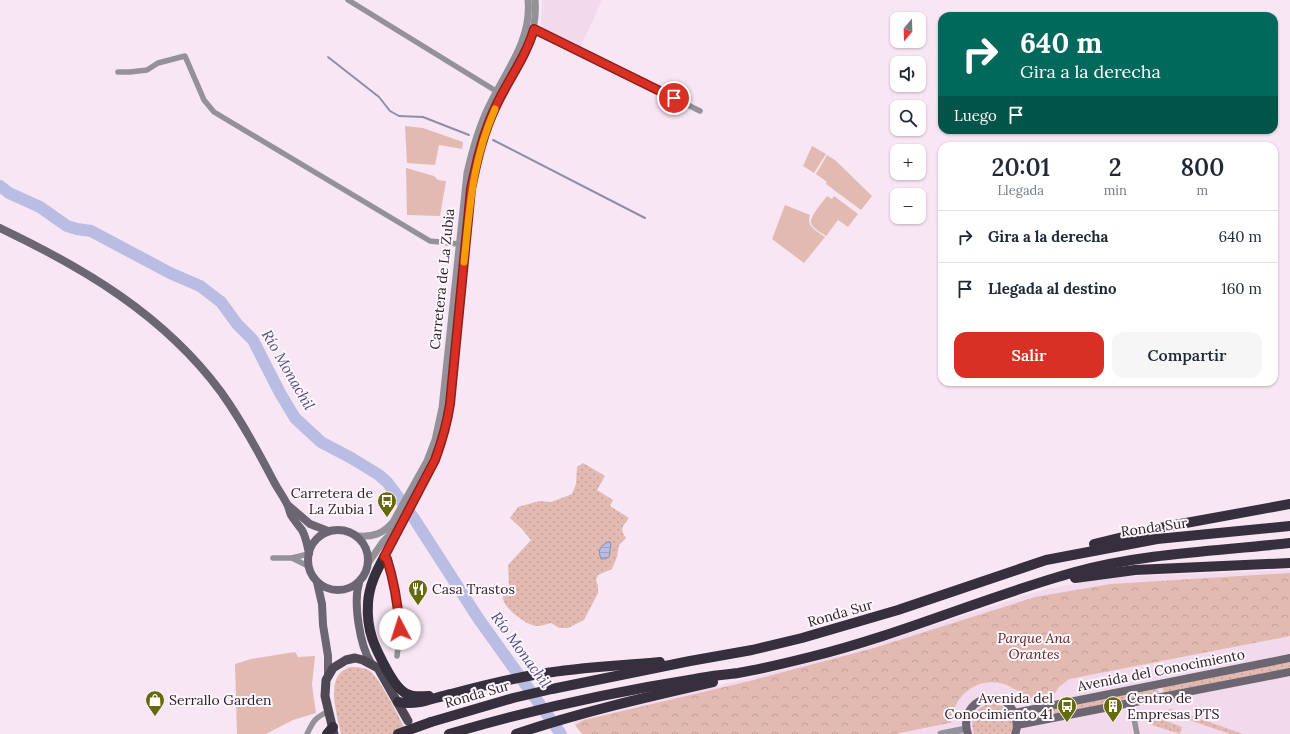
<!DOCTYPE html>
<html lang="es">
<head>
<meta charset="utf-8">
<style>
  :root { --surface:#fff; --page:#f6f6f7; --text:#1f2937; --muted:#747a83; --line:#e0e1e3; --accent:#d93025 }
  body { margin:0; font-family:Lora,serif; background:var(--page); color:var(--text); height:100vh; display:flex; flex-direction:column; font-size:15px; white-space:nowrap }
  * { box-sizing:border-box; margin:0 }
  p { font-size:13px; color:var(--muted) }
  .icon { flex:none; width:22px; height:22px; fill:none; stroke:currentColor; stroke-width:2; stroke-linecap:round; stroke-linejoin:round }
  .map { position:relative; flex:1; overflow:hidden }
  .panel { position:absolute; left:938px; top:142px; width:340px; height:244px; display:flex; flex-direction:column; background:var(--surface); border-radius:12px; box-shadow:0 1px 3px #0004 }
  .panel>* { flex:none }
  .hud { position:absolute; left:938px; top:12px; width:340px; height:122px; border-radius:12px; box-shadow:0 1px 3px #0004; background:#00695c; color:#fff; overflow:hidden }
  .needle { width:26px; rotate:199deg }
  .buttons { position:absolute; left:890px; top:12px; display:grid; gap:8px }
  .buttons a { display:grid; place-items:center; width:36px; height:36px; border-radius:8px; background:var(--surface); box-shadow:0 1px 3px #0004; font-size:20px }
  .pin { position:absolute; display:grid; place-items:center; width:34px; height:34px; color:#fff; margin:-17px; border:2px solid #fff; border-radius:50%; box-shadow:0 1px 4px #0007 }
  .me { position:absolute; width:44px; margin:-22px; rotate:355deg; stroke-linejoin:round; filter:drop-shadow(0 0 3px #0008) }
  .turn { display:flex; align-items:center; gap:14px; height:84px; padding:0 16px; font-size:18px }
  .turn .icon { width:52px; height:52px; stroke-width:2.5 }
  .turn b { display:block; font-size:28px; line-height:34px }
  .then { display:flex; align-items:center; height:38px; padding:0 16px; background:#0003; gap:8px; font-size:15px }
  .eta { display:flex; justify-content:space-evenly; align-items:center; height:68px; text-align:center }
  .eta b { font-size:24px; font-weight:600; line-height:28px }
  .button { display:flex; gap:8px; margin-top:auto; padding:8px 16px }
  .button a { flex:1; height:46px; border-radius:12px; background:var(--accent); color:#fff; font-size:16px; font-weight:600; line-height:46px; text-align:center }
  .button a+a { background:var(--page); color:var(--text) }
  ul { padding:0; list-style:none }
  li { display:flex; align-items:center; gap:12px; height:52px; padding:0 16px; border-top:1px solid var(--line) }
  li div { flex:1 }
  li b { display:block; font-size:15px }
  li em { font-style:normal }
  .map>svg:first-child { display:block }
</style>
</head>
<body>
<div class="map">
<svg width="1290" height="734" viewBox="0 0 1290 734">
  <defs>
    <pattern id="park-crowns" width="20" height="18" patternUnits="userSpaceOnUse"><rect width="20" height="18" fill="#e2bab2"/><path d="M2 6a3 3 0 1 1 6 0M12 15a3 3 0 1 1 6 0" fill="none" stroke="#c2a099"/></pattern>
    <pattern id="garden-dots" width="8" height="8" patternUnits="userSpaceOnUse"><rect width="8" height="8" fill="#e2bab2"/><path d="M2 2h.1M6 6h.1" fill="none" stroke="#c2a099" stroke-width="1.8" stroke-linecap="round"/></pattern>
    <pattern id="water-rules" width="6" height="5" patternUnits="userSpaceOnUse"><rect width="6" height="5" fill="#b9bde4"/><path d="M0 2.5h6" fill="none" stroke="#9fa2c4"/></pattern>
  </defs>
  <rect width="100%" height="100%" fill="#f9e6f4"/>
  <!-- built -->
  <g fill="#f3d9ec">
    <polygon points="542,0 602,0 580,48 541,29"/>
    <polygon points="1290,570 1290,734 582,734 573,722 849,653 1042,590 1110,577"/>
  </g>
  <!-- grass -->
  <g fill="#e2bab2">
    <polygon points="405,126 423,128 463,142 462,149 439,145 435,165 407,163"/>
    <polygon points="812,146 826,154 814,173 803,166"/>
    <polygon points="827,155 835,160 872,196 861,210 826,184 827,182 816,174"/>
    <polygon points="406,168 434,176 438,180 446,181 440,216 407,215"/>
    <path d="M827 196 832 199 834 196 858 214 848 227 838 220 826 236C822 233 812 228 811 223 809 218 823 201 827 196Z"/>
    <path d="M785 205 810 215C806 227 816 230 825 237L804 263 772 239Z"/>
    <polygon points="295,652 298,657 315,656 312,685 316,713 293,720 266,734 237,734 235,664 251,659"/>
  </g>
  <!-- park -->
  <path fill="url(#park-crowns)" d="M1290 573V636L1069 679 1059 687 1055 693 1026 699C999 668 955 682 951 723H949L895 734H582L575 725 584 720 754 680 874 648 1035 597 1111 584Z"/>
  <!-- garden -->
  <g fill="url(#garden-dots)">
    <path d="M583 463 605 476 597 490 613 500 610 506 629 518C623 526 619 529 626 538L619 545 617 557 612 569 598 575 596 580 598 586V593L584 620 568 628H559L551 623C547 624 541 626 536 626 526 625 505 609 503 599 502 593 505 589 509 585L508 565 531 540 521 528 510 518 518 507 539 501 551 502 572 494 576 484 577 467Z"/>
    <polygon points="1290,661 1290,668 1164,694 1162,686"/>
    <path d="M350 667C357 667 365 667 371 672 379 678 403 723 407 734H341C338 718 327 685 341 672 344 670 347 668 350 667Z"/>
    <polygon points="1157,687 1159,694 1036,719 1035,711"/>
    <path d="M991 703C1008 705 1019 718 1010 734H974C969 719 975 707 991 703Z"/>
    <polygon points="1172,709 1243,734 1230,734 1163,711"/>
    <polygon points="1155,717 1182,727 1180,734 1152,725"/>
  </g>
  <!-- water -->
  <path fill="url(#water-rules)" stroke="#8e8eab" d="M608 542H610L611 544 609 557 605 559H601C598 550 599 547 608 542Z"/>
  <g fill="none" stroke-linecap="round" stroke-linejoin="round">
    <!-- stream -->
    <g stroke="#8e8eab" stroke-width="2">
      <polyline points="328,57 379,97 390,111 399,116 423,117 469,135"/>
      <polyline points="493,140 645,218"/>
    </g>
    <!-- river -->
    <polyline stroke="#b9bde4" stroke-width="12" points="0,186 9,193 40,207 67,226 77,229 91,231 170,273 200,286 221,302 237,324 253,340 280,393 295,418 321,442 353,459 379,475 387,482 413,517 478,618 561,734"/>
    <!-- minor -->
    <g stroke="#959199" stroke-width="5.5">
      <polyline points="348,0 496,91"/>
      <polyline points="534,29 700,111"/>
      <polyline points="118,72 130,72 147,70 158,63 185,56 204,100 214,112 430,241 459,244"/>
      <path d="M384 557 387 559C397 589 402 624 397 656"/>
      <polyline points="273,558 292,558 308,554"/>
      <polyline points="292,558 308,566"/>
      <polyline points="1131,703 1137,734"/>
      <path d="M307 734C313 722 315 717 328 712"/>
    </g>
    <!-- tertiary -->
    <g stroke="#959199" stroke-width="7">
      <path d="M358 536C373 537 383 534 393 522L427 461 435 440 442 408 467 173C472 151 478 129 488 108 504 73 532 41 528 0"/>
      <path d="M384 557 435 460 442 443 447 423 471 189C476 160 483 133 495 107 512 71 539 43 535 0"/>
      <polyline points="369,562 382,543 398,526"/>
      <polyline points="941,734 966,729"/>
    </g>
    <!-- secondary -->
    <g stroke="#6b6671" stroke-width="8">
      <path d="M0 228C84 268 164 315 221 392 241 420 257 449 273 480 277 488 283 496 287 504 289 507 289 511 291 515 294 520 298 525 302 530 306 537 307 545 309 553"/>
      <polyline points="289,506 310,524 328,531"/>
      <circle cx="338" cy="560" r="30"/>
      <polyline points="317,582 322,604 323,625 328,656 328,675"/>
      <path d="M359 583C353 603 360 646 371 663"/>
      <polyline points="1014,713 1290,658"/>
      <polyline points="1017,725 1290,672"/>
      <path d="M968 734C956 699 1005 683 1015 716 1017 722 1018 728 1015 734"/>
    </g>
    <!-- primary -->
    <polyline stroke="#4e4855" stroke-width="9" points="334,734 325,696 326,680 333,668 346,660 355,658 363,660 378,668 408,721"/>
    <!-- motorway -->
    <g stroke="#362f3d" stroke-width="10">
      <polyline points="1094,544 1164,527 1290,504"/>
      <path d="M384 557C376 572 369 586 368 603 366 631 375 648 388 672 393 680 397 688 405 693 413 698 420 696 429 696"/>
      <polyline points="1075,578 1135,570 1290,563"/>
      <path d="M398 702C419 706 432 698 451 694 481 686 511 678 541 674 580 667 620 666 660 662"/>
      <polyline points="431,722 513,698 552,689 690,661 752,650 802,638 898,610 1046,560 1157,539 1290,526"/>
      <polyline points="327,734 333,727"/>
      <path d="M449 734C530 710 612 692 695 679 709 676 724 675 738 673 762 669 786 663 810 657 900 635 985 597 1075 572 1145 553 1218 551 1290 543"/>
      <path d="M516 734C581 712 647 697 713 682"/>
    </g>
    <!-- motorway-bridge -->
    <polyline stroke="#362f3d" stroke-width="10" points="398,734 431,722"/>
  </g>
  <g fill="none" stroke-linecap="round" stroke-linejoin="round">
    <defs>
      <path id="route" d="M400 629C398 606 394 581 387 559L384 557 435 460C442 441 447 424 450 404L471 189C477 160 483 133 496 106 508 80 526 57 534 29L674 98"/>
    </defs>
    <!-- route casing -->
    <use href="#route" stroke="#8d1f18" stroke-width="10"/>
    <!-- route -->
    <use href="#route" stroke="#d93025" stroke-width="7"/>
    <!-- slow -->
    <path stroke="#f59e0b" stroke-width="7" d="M464 262C470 206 472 162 495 109"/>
  </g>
  <!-- icons -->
  <defs>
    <symbol id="bus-pin" viewBox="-11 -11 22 30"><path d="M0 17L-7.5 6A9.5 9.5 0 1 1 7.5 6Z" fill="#656a0b" stroke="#fff7fd"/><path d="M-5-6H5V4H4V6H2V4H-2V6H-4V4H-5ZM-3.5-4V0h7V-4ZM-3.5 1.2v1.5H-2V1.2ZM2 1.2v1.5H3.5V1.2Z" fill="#fff"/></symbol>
    <symbol id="restaurant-pin" viewBox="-11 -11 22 30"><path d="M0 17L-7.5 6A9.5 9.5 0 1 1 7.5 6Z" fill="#656a0b" stroke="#fff7fd"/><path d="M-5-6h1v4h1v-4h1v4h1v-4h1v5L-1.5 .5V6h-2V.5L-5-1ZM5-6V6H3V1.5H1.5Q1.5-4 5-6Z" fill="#fff"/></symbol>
    <symbol id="shop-pin" viewBox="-11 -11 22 30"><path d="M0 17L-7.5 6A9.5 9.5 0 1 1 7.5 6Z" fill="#656a0b" stroke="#fff7fd"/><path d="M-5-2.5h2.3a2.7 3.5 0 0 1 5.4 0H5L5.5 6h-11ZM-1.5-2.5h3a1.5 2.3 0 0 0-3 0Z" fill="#fff"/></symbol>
    <symbol id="building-pin" viewBox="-11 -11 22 30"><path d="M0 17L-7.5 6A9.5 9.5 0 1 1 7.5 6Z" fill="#656a0b" stroke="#fff7fd"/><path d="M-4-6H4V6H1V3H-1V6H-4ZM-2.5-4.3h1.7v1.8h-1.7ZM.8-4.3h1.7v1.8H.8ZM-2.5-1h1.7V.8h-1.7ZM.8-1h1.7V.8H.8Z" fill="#fff"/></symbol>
  </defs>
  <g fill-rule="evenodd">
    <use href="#bus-pin" x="376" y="490" width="22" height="30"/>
    <use href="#restaurant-pin" x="407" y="578" width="22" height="30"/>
    <use href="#shop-pin" x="144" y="689" width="22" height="30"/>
    <use href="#bus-pin" x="1056" y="695" width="22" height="30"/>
    <use href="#building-pin" x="1102" y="695" width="22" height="30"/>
  </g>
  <g text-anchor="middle" stroke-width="4" stroke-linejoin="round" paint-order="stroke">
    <!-- street labels -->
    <g font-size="14" fill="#292227" stroke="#fff7fd">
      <text transform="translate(442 279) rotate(-84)" y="5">Carretera de La Zubia</text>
      <text transform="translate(1154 527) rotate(-8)" y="5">Ronda Sur</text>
      <text transform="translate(840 613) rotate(-16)" y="5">Ronda Sur</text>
      <text transform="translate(1161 670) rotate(-11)" y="5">Avenida del Conocimiento</text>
      <text transform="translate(477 694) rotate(-16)" y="5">Ronda Sur</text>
    </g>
    <!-- poi labels -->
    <g font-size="14" fill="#292227" stroke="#fff7fd" text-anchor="start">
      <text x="373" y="498" text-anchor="end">Carretera de<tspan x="373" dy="16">La Zubia 1</tspan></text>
      <text x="432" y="594">Casa Trastos</text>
      <text x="1053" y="703" text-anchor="end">Avenida del<tspan x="1053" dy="16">Conocimiento 41</tspan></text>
      <text x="1127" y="703">Centro de<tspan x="1127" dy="16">Empresas PTS</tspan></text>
      <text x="169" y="705">Serrallo Garden</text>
    </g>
    <!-- park labels -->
    <g font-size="14" font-style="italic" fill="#5c241c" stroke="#fff7fd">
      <text x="1034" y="643">Parque Ana<tspan x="1034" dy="16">Orantes</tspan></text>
    </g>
    <!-- water labels -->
    <g font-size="15" font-style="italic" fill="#4b4d82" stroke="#fff7fd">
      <text transform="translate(288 370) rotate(60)" y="5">Río Monachil</text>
      <text transform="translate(521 650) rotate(54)" y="5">Río Monachil</text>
    </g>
  </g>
</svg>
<div class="buttons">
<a><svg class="needle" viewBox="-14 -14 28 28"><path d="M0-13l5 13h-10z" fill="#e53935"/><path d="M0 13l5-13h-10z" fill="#747a83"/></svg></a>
<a><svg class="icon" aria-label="sound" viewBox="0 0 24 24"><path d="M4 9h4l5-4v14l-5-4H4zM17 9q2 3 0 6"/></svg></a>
<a><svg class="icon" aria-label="search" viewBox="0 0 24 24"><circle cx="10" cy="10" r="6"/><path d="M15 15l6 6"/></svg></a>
<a>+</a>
<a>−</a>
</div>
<div class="pin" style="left:674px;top:98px;background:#d93025"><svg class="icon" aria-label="arrive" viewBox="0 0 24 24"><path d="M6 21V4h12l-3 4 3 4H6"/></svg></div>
<svg class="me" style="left:400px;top:629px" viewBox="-20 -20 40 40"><circle r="19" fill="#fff"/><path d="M0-13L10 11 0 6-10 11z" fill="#d93025"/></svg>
<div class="hud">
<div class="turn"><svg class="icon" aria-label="right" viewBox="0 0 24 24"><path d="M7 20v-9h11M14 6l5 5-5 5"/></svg><div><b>640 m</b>Gira a la derecha</div></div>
<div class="then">Luego<svg class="icon" aria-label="arrive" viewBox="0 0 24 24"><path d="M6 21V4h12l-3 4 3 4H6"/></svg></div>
</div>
<section class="panel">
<div class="eta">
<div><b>20:01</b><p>Llegada</p></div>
<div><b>2</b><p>min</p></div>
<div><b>800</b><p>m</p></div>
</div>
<ul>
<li><svg class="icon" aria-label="right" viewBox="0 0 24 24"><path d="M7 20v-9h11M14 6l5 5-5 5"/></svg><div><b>Gira a la derecha</b></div><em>640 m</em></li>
<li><svg class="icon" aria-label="arrive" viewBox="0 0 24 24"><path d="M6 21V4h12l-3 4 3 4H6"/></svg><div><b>Llegada al destino</b></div><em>160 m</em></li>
</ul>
<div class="button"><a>Salir</a><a>Compartir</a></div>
</section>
</div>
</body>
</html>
